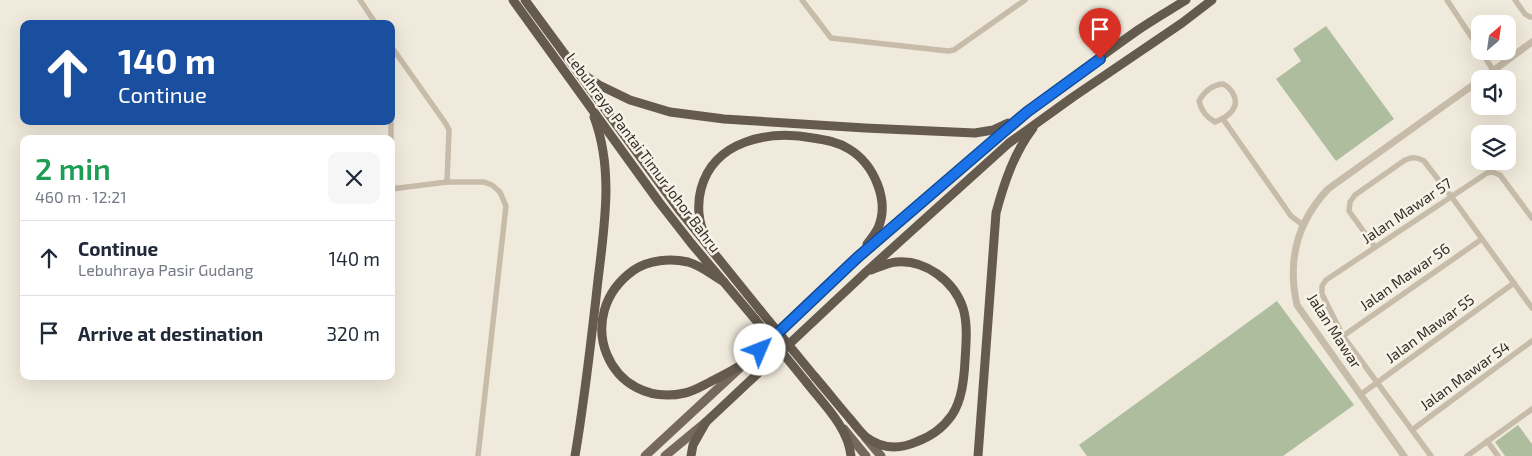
<!DOCTYPE html>
<html lang="en">
<head>
<meta charset="utf-8">
<style>
  :root { --surface:#fff; --page:#f6f6f7; --text:#1f2937; --muted:#747a83; --line:#e0e1e3 }
  body { margin:0; font-family:"Exo 2",sans-serif; background:var(--page); color:var(--text); height:100vh; display:flex; flex-direction:column; font-size:19px; white-space:nowrap }
  * { box-sizing:border-box; margin:0 }
  p { font-size:16px; color:var(--muted) }
  .icon { flex:none; width:28px; height:28px; fill:none; stroke:currentColor; stroke-width:2; stroke-linecap:round; stroke-linejoin:round }
  .map { position:relative; flex:1; overflow:hidden }
  .panel { position:absolute; left:20px; top:135px; width:375px; height:245px; display:flex; flex-direction:column; background:var(--surface); border-radius:10px; box-shadow:0 5px 20px #0002 }
  .panel>* { flex:none }
  .hud { position:absolute; left:20px; top:20px; width:375px; height:105px; border-radius:10px; box-shadow:0 5px 20px #0002; background:#1a4fa0; color:#fff; overflow:hidden }
  .needle { width:32px; rotate:29deg }
  .controls { position:absolute; left:1471px; top:15px; display:grid; gap:10px }
  .controls a { display:grid; place-items:center; width:45px; height:45px; border-radius:10px; background:var(--surface); box-shadow:0 5px 20px #0002; font-size:25px }
  .pin { position:absolute; display:grid; place-items:center; width:42px; height:42px; color:#fff; margin:-51px -21px; border-radius:50% 50% 50% 0; rotate:-45deg; box-shadow:0 0 5px #0007 }
  .pin .icon { rotate:45deg }
  .me { position:absolute; width:55px; margin:-28px; rotate:46deg; stroke-linejoin:round; filter:drop-shadow(0 0 4px #0008) }
  .turn { display:flex; align-items:center; gap:18px; height:105px; padding:0 15px; font-size:22px }
  .turn .icon { width:65px; height:65px; stroke-width:2.5 }
  .turn b { display:block; font-size:35px; line-height:42px }
  .round { display:grid; place-items:center; flex:none; width:52px; height:52px; border-radius:10px; background:var(--page) }
  .overview { display:flex; align-items:center; justify-content:space-between; height:85px; padding:0 15px }
  h1 { font-size:30px; font-weight:600; line-height:38px; color:#1e9e55 }
  ul { padding:0; list-style:none }
  li { display:flex; align-items:center; gap:15px; height:75px; padding:0 15px; border-top:1px solid var(--line) }
  li div { flex:1 }
  li b { display:block; font-size:19px }
  li em { font-style:normal }
  .map>svg:first-child { display:block }
</style>
</head>
<body>
<div class="map">
<svg width="1532" height="456" viewBox="0 0 1532 456">
  <rect width="100%" height="100%" fill="#f0eadc"/>
  <!-- green -->
  <g fill="#adbd9e">
    <polygon points="1326,26 1394,119 1336,161 1276,79 1301,61 1293,49"/>
    <polygon points="1277,301 1354,405 1283,456 1087,456 1079,445"/>
    <polygon points="1518,425 1532,444 1532,456 1505,456 1495,442"/>
  </g>
  <g fill="none" stroke-linecap="round" stroke-linejoin="round">
    <!-- minor -->
    <g stroke="#c7bca9" stroke-width="5.5">
      <polyline points="360,0 376,24"/>
      <polyline points="802,0 831,38 948,51 954,50 1025,0"/>
      <polyline points="1447,0 1480,50"/>
      <polyline points="1515,0 1525,14 1530,17 1532,17"/>
      <polyline points="391,46 446,124 449,130 447,182"/>
      <polyline points="1481,51 1493,70"/>
      <path d="M1223 84C1228 86 1229 88 1232 92 1242 107 1228 117 1215 122 1206 117 1201 110 1199 101 1204 92 1212 85 1223 84Z"/>
      <polyline points="1223,119 1291,216 1303,225"/>
      <polyline points="391,139 391,121"/>
      <polyline points="391,189 447,182 484,182 492,185 500,192 506,206 478,456"/>
      <path d="M1375 247 1349 211 1350 202 1355 195 1405 160C1413 157 1417 157 1424 161L1451 196 1532 308"/>
      <polyline points="1343,336 1482,239"/>
      <polyline points="1360,395 1514,283"/>
      <polyline points="1412,430 1532,341"/>
      <polyline points="1487,441 1498,456"/>
      <polyline points="1431,456 1343,336 1322,294 1322,286 1326,280 1487,173 1492,172 1500,175 1532,218"/>
      <polyline points="1467,456 1532,409"/>
    </g>
    <!-- tertiary -->
    <g stroke="#c7bca9" stroke-width="7">
      <polyline points="1482,79 1532,42"/>
      <path d="M1404 456 1297 305C1287 261 1297 222 1328 189L1480 80"/>
    </g>
    <!-- primary -->
    <g stroke="#75695b" stroke-width="9">
      <polyline points="844,429 866,456"/>
      <polyline points="865,437 881,456"/>
      <polyline points="645,456 740,368"/>
      <polyline points="665,456 706,422"/>
    </g>
    <!-- trunk -->
    <g stroke="#655a4e" stroke-width="9">
      <polyline points="513,0 659,202 691,243 755,319"/>
      <polyline points="525,0 680,211 760,310"/>
      <polyline points="578,71 599,85 630,100 670,112 724,119 865,128 975,133 993,130 1008,123"/>
      <path d="M706 237C698 223 697 204 701 189 714 140 769 130 813 138 826 140 838 142 849 149 874 164 890 201 878 228 875 234 871 239 867 244"/>
      <path d="M724 282C712 275 702 266 688 262 670 258 649 260 634 270 570 315 609 410 685 393 694 391 702 386 710 382 725 374 742 367 754 355 814 296 877 241 941 186 970 161 999 134 1029 110 1065 83 1101 56 1138 30 1154 19 1170 10 1186 0"/>
      <path d="M815 377C827 391 839 406 851 420 856 426 861 433 866 437 882 449 898 450 916 442 930 437 943 428 952 415 962 400 964 379 965 361 966 344 968 324 963 308 954 281 925 259 896 262 887 263 879 267 871 270"/>
      <path d="M807 383C824 405 848 427 851 456"/>
      <path d="M575 456C584 403 590 351 596 298 602 238 616 175 594 117"/>
      <polyline points="691,456 693,445 706,422 866,272 1009,143 1073,97 1182,23 1212,0"/>
      <path d="M978 456 996 213C1004 183 1014 153 1033 128"/>
    </g>
    <!-- trunk-bridge -->
    <g stroke="#655a4e" stroke-width="9">
      <polyline points="760,310 815,377"/>
      <polyline points="755,319 807,383"/>
    </g>
  </g>
  <g fill="none" stroke-linecap="round" stroke-linejoin="round">
    <defs>
      <polyline id="route" points="760,350 858,257 1001,134 1027,112 1100,59"/>
    </defs>
    <!-- route casing -->
    <use href="#route" stroke="#114b97" stroke-width="12"/>
    <!-- route -->
    <use href="#route" stroke="#1a73e8" stroke-width="9"/>
  </g>
  <g text-anchor="middle" stroke-width="5" stroke-linejoin="round" paint-order="stroke">
    <!-- street labels -->
    <g font-size="15" fill="#352f29" stroke="#f8f3e8">
      <text transform="translate(643 153) rotate(53)" y="5">Lebuhraya Pantai Timur Johor Bahru</text>
      <text transform="translate(1407 211) rotate(-34)" y="5">Jalan Mawar 57</text>
      <text transform="translate(1405 277) rotate(-35)" y="5">Jalan Mawar 56</text>
      <text transform="translate(1430 329) rotate(-36)" y="5">Jalan Mawar 55</text>
      <text transform="translate(1334 331) rotate(57)" y="5">Jalan Mawar</text>
      <text transform="translate(1465 376) rotate(-36)" y="5">Jalan Mawar 54</text>
    </g>
  </g>
</svg>
<div class="controls">
<a><svg class="needle" viewBox="-14 -14 28 28"><path d="M0-13l5 13h-10z" fill="#e53935"/><path d="M0 13l5-13h-10z" fill="#747a83"/></svg></a>
<a><svg class="icon" aria-label="sound" viewBox="0 0 24 24"><path d="M4 9h4l5-4v14l-5-4H4zM17 9q2 3 0 6"/></svg></a>
<a><svg class="icon" aria-label="layers" viewBox="0 0 24 24"><path d="M12 4l9 5-9 5-9-5zM3 14l9 5 9-5"/></svg></a>
</div>
<div class="pin" style="left:1100px;top:59px;background:#d93025"><svg class="icon" aria-label="arrive" viewBox="0 0 24 24"><path d="M6 21V4h12l-3 4 3 4H6"/></svg></div>
<svg class="me" style="left:760px;top:350px" viewBox="-20 -20 40 40"><circle r="19" fill="#fff"/><path d="M0-13L10 11 0 6-10 11z" fill="#1a73e8"/></svg>
<div class="hud">
<div class="turn"><svg class="icon" aria-label="ahead" viewBox="0 0 24 24"><path d="M12 20V5M6 11l6-6 6 6"/></svg><div><b>140 m</b>Continue</div></div>
</div>
<section class="panel">
<div class="overview"><div><h1>2 min</h1><p>460 m · 12:21</p></div><a class="round"><svg class="icon" aria-label="close" viewBox="0 0 24 24"><path d="M6 6l12 12M18 6L6 18"/></svg></a></div>
<ul>
<li><svg class="icon" aria-label="ahead" viewBox="0 0 24 24"><path d="M12 20V5M6 11l6-6 6 6"/></svg><div><b>Continue</b><p>Lebuhraya Pasir Gudang</p></div><em>140 m</em></li>
<li><svg class="icon" aria-label="arrive" viewBox="0 0 24 24"><path d="M6 21V4h12l-3 4 3 4H6"/></svg><div><b>Arrive at destination</b></div><em>320 m</em></li>
</ul>
</section>
</div>
</body>
</html>
